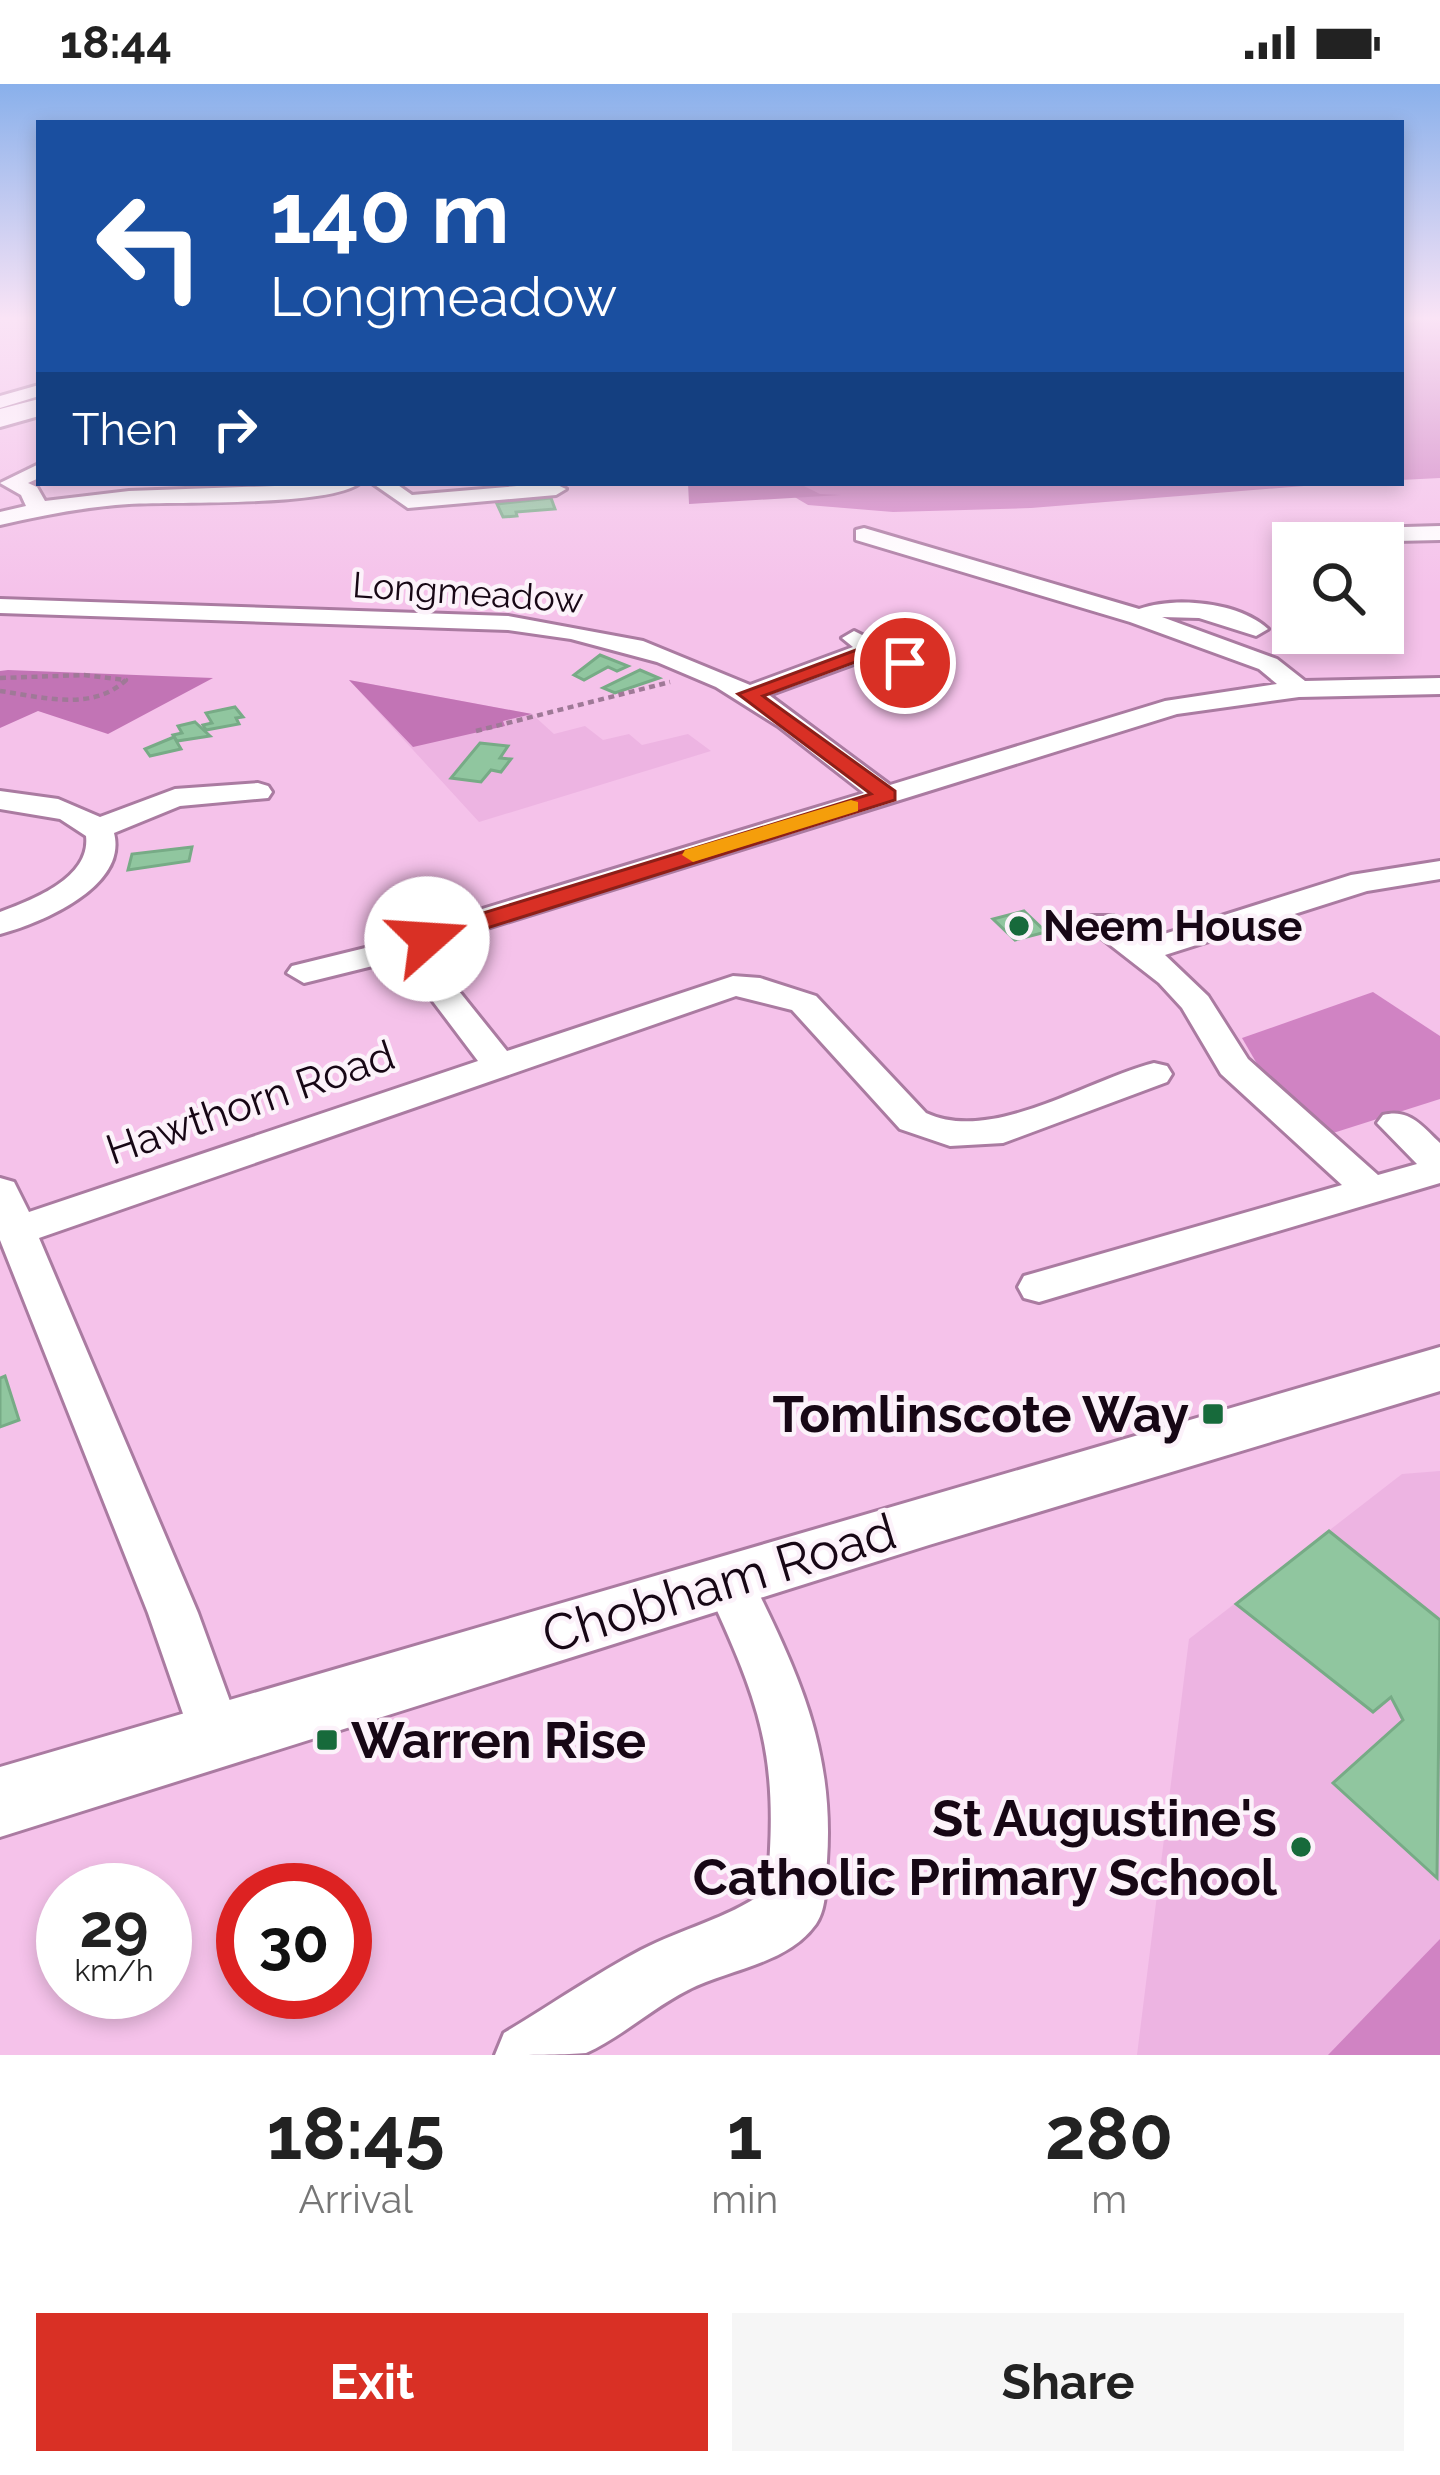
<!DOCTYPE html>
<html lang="en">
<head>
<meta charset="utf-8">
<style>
  :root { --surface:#fff; --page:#f6f6f6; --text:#222; --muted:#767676; --accent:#d93025 }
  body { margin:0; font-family:Raleway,sans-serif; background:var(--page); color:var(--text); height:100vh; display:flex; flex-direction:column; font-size:45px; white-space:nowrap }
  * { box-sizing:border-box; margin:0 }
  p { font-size:39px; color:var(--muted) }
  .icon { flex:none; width:66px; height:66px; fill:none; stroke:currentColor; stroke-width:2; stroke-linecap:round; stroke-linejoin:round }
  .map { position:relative; height:1971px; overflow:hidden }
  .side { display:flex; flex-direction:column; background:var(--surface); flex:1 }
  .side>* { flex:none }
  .banner { position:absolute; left:36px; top:36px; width:1368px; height:366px; border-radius:0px; box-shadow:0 6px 18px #0003; background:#1a4fa0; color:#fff; overflow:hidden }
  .fabs { position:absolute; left:1272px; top:438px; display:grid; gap:24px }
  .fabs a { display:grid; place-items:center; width:132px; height:132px; border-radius:0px; background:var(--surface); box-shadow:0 6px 18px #0003; font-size:60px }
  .speed { position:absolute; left:36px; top:1779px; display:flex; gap:24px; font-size:60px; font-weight:700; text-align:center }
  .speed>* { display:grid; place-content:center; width:156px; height:156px; border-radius:50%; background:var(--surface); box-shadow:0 6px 18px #0003; line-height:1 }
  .speed small { font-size:30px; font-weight:400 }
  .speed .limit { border:18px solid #d22; background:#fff; color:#111 }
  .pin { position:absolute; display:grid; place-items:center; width:102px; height:102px; color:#fff; margin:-51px; border:6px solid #fff; border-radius:50%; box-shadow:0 3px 12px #0007 }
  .me { position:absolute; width:132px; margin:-66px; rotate:71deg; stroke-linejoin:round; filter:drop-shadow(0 0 9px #0008) }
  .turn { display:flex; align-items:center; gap:42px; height:252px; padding:0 36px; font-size:54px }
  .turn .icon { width:156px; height:156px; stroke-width:2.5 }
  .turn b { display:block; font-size:84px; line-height:102px }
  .then { display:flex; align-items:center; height:114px; padding:0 36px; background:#0003; gap:24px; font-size:45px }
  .eta { display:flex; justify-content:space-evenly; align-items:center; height:204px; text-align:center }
  .eta b { font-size:72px; font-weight:700; line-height:84px }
  .cta { display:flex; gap:24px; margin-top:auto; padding:24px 36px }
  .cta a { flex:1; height:138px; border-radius:0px; background:var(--accent); color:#fff; font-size:48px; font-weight:700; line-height:138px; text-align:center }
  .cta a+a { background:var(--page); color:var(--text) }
  .status { display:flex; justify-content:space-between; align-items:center; height:84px; padding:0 60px; background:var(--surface); direction:ltr }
  .status svg { height:33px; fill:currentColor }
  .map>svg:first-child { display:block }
</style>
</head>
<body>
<div class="status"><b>18:44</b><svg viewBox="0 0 49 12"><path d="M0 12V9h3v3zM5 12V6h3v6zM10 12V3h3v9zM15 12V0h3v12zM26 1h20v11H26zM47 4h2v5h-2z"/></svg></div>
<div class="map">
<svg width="1440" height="1971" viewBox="0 0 1440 1971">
  <rect width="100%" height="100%" fill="#f5c2ea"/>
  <!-- built -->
  <g fill="#edb4e2">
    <polygon points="349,596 532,630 554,650 585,642 603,656 629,650 642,661 688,650 711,667 479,738"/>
    <polygon points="1440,1387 1440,1971 1137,1971 1189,1555 1402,1390"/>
  </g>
  <!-- green -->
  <g fill="#d083c3">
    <polygon points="1401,235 1440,235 1440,394 1401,396"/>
    <polygon points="771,399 1341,399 1031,424 893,428 808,421"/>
    <polygon points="1373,908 1440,952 1440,1015 1330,1050 1260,985 1242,954"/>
    <polygon points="1440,1855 1440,1971 1328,1971"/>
  </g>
  <!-- forest -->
  <g fill="#c274b5">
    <polygon points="688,399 798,399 820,410 841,411 689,420"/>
    <polygon points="0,587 8,586 213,594 108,650 38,627 0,644"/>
    <polygon points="349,596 532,630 503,637 505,642 413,663"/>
  </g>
  <!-- building -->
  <g fill="#90c69f" stroke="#77ab86" stroke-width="3">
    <polygon points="551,414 555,425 516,428 517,432 503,433 497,420"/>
    <polygon points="600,571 628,582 617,587 608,583 584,596 574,591"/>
    <polygon points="640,586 659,594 615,609 603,604"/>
    <polygon points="235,623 243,633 236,634 239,640 206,646 203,641 212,639 206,629"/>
    <polygon points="195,638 210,652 177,657 173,651 182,649 178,642"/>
    <polygon points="174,653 181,665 150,672 145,665"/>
    <polygon points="480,659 508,662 500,674 511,675 501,688 491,686 481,698 451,694"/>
    <polygon points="192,763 189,777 128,786 132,770"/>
    <polygon points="1024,827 1046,848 1015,856 993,835"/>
    <polygon points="5,1292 19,1336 0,1343 0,1294"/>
    <polygon points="1329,1447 1440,1536 1437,1794 1333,1699 1403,1636 1391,1613 1373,1628 1236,1520"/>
  </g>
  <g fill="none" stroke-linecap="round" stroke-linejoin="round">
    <defs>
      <g id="minor">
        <polygon points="39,301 39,312 0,324 0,312"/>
        <path d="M39 380V394L28 399 37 403 45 417 129 407 360 399C329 423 176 417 129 420 85 423 43 431 0 441V428L26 422 21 411 0 399Z"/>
        <polygon points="372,399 395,399 412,411 553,399 566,405 556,411 408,424"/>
        <polygon points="1440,442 1440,456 1307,459 1336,445"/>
        <path d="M864 444 1139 525C1176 512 1239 518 1268 545L1256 552 1199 534 1162 533 1277 575 1305 597 1440 594V610L1299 613 1177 630 455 854 434 865V876L507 967 733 892 760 894 816 912 926 1029C992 1060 1087 996 1154 979L1167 982 1172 990 1167 998 1003 1059 950 1062 900 1045 792 926 736 912 39 1154 198 1529 243 1653 235 1670 216 1677 197 1670 148 1529 0 1156V1094L14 1098 29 1128 478 977 401 875 304 899 287 889 292 882 406 854 433 840 864 709 778 642 716 603 657 578 571 555 508 546 0 529V515L508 532 643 557 750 601 853 563 842 554 854 547 918 579 905 587 873 573 769 611 890 701 1165 617 1277 600 1259 585 1130 538 856 456V446Z"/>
        <path d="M258 699 268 702 272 708 268 714 180 722 114 749C128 802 42 839 0 850V828C32 816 91 794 86 752L60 735 0 725V707L58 715 100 733 175 705Z"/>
        <path d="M1440 777V795L1367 807 1165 871 1208 912 1248 975 1378 1091 1417 1080 1377 1039 1383 1031C1409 1024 1422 1042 1440 1059V1099L1039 1218 1024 1214 1018 1203 1024 1192 1342 1101 1221 990 1182 924 1159 899 1091 846 1086 839 1091 832H1113L1145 856 1351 791Z"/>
        <path d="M728 1475 745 1481C795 1583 835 1661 827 1777 825 1797 828 1822 816 1840 788 1880 729 1885 688 1906 652 1924 622 1953 586 1969 563 1971 521 1971 495 1971L504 1949C549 1922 594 1891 641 1866 683 1844 730 1834 767 1806 780 1669 760 1619 703 1496L711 1481Z"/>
      </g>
      <polygon id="secondary" points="1440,1263 1440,1307 929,1461 0,1753 0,1683"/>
      <polygon id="primary" points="39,315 39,332 0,343 0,325"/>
    </defs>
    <!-- minor casing -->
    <use href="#minor" stroke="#aa7ba1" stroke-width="6"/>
    <!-- secondary casing -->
    <use href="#secondary" stroke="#aa7ba1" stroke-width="6"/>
    <!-- primary casing -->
    <use href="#primary" stroke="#aa7ba1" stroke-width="6"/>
    <!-- path -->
    <g stroke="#9f7997" stroke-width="4.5" stroke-dasharray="6 4.5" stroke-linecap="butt">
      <path d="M0 594 84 591 126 596C92 628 42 613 0 607"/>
      <polyline points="476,647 670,598"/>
    </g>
    <!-- minor -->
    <use href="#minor" fill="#fff" fill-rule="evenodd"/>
    <!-- secondary -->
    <use href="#secondary" fill="#fff" fill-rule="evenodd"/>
    <!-- primary -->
    <use href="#primary" fill="#fff" fill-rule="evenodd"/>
  </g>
  <!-- sky -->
  <linearGradient id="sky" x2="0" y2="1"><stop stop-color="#89b0eb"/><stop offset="0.46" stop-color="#fae4f6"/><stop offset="1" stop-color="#fae4f6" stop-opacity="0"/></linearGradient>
  <rect width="1440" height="510" fill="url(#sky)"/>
  <!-- route -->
  <polygon fill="#d93025" stroke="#8d1f18" stroke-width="3" points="875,559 915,579 905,585 874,571 763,612 895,707 895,716 436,860 418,860 415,855 418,849 871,710 738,610"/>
  <!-- slow -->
  <polygon fill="#f59e0b" points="851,716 858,718 858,727 693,778 682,771 685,766"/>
  <!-- markers -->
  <g fill="#176a3b" stroke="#fcf2fa" stroke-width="4.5">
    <circle cx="1019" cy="842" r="12"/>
    <rect x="1201" y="1318" width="24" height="24" rx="6"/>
    <rect x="315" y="1644" width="24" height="24" rx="6"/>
    <circle cx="1301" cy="1763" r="12"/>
  </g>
  <g text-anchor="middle" stroke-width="9" stroke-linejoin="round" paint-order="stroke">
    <!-- far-street labels -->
    <g font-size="36" fill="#170715" stroke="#fcf2fa">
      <text transform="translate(468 508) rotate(4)" y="13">Longmeadow</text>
    </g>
    <!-- poi labels -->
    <g font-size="42" font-weight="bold" fill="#170715" stroke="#fcf2fa" text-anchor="start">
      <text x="1043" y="857">Neem House</text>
    </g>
    <!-- street labels -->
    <g font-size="42" fill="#170715" stroke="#fcf2fa">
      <text transform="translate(250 1018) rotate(-19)" y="15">Hawthorn Road</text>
    </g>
    <!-- near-poi labels -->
    <g font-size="51" font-weight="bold" fill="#170715" stroke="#fcf2fa" text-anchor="end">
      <text x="1189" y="1348">Tomlinscote Way</text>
      <text x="351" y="1674" text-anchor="start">Warren Rise</text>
      <text x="1277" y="1752">St Augustine's<tspan x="1277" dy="59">Catholic Primary School</tspan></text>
    </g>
    <!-- near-street labels -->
    <g font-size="51" fill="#170715" stroke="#fcf2fa">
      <text transform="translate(719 1499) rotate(-17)" y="18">Chobham Road</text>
    </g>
  </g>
</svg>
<div class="fabs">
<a><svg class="icon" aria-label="search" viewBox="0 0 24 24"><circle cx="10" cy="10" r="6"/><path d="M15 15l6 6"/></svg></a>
</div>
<div class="speed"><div>29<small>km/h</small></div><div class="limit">30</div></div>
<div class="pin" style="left:905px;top:579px;background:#d93025"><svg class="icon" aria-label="arrive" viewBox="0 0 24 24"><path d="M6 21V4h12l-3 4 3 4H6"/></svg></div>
<svg class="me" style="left:427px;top:855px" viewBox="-20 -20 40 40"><circle r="19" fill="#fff"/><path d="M0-13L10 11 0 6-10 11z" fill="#d93025"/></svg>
<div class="banner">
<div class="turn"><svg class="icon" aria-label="left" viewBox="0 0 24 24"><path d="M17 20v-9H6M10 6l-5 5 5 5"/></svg><div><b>140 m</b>Longmeadow</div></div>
<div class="then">Then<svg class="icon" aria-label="right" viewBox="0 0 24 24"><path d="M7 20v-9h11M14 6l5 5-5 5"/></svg></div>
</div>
</div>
<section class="side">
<div class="eta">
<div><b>18:45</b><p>Arrival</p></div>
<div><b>1</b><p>min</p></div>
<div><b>280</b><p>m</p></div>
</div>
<div class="cta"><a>Exit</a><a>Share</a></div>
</section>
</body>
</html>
